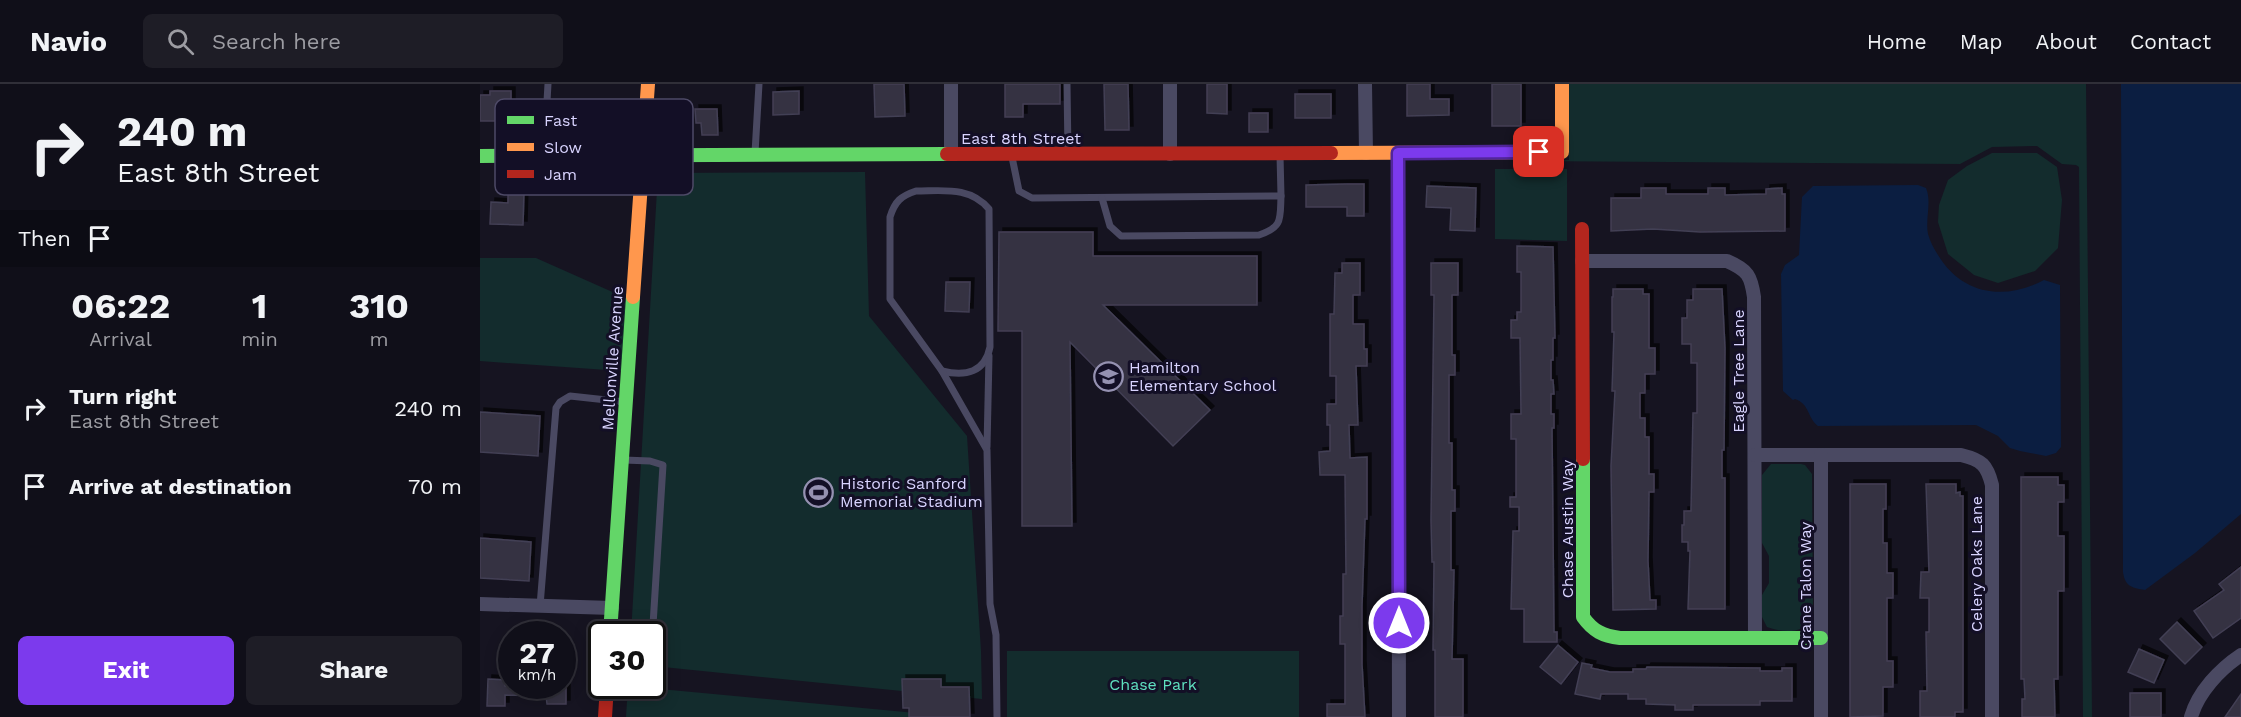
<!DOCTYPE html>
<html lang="en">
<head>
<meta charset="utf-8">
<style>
  :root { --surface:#100f19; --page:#1e1d26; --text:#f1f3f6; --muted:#9c9ca2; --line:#302f38; --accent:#7c3aed }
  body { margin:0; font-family:"Work Sans",sans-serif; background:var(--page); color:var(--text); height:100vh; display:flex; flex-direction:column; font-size:22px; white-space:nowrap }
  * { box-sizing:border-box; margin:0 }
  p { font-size:20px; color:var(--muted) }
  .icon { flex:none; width:33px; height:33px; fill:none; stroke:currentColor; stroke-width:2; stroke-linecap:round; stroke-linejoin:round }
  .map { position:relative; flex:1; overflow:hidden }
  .sheet { display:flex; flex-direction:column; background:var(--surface); width:480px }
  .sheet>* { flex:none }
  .guide { background:#100f19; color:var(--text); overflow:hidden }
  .speed { position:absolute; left:18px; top:537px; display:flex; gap:12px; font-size:30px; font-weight:700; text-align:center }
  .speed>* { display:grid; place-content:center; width:78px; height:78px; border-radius:50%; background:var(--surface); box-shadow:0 3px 15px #0003,0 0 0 2px var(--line); line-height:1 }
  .speed small { font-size:15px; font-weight:400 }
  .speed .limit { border:3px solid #111; border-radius:9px; background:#fff; color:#111 }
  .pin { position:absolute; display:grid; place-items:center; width:51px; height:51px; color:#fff; margin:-26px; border-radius:12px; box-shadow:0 3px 9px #0006 }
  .me { position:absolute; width:66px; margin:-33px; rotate:0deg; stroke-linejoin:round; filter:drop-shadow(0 0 4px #0008) }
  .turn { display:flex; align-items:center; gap:21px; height:126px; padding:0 18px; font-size:27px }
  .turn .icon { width:78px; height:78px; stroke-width:2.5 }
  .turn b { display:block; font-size:42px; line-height:51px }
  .then { display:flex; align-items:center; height:57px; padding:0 18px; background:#0003; gap:12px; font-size:22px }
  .eta { display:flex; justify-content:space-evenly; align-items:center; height:102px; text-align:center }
  .eta b { font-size:36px; font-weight:700; line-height:42px }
  .button { display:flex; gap:12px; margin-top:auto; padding:12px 18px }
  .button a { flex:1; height:69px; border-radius:9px; background:var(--accent); color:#fff; font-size:24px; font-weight:700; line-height:69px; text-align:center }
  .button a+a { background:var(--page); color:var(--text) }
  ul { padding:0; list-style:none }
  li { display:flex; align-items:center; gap:18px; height:78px; padding:0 18px }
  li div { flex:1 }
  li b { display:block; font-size:22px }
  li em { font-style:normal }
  header { display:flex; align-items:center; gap:36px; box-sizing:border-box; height:84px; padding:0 30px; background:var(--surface); border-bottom:2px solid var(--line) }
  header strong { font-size:28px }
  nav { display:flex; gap:33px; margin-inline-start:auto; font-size:21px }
  .search { width:420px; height:54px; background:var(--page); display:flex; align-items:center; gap:15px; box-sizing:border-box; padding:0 21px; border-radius:9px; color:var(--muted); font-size:22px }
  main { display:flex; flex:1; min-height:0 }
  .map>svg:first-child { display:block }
</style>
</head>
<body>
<header>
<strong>Navio</strong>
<div class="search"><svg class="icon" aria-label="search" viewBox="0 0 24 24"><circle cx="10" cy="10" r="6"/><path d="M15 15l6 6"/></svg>Search here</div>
<nav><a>Home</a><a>Map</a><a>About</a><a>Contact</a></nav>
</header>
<main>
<section class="sheet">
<div class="guide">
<div class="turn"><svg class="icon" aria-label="right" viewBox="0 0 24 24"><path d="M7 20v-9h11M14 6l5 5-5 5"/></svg><div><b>240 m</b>East 8th Street</div></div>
<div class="then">Then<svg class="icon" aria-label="arrive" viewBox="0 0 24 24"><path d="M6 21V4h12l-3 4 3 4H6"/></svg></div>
</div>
<div class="eta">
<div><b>06:22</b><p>Arrival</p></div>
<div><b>1</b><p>min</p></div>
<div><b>310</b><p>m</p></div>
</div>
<ul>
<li><svg class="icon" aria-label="right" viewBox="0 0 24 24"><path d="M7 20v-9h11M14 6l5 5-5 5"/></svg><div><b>Turn right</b><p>East 8th Street</p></div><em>240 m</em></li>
<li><svg class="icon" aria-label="arrive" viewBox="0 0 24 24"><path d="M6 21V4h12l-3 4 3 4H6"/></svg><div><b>Arrive at destination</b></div><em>70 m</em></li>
</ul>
<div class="button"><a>Exit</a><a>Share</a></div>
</section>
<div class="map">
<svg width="1761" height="633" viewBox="0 0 1761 633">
  <defs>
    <filter id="shadow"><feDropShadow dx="4" dy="-4" stdDeviation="0" flood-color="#0009"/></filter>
  </defs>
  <rect width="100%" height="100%" fill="#161421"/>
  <!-- green -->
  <g fill="#132c2d">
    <polygon points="1089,0 1606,0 1612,633 1603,633 1599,83 1596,81 1582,80 1557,62 1512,63 1480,80 1027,77 1089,76"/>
    <polygon points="1512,69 1557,69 1577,83 1582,116 1578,164 1555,187 1518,199 1494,191 1468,170 1458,138 1459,121 1468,96 1487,82"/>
    <polygon points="1015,85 1087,85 1087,157 1015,155"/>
    <polygon points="385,88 389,232 487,352 501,567 502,615 173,582 172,550 151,550 178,89"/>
    <polygon points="0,174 56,174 146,214 141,287 0,277"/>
    <path d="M1291 380H1321L1325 381 1332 390 1333 535C1323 550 1303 549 1287 543L1282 533V511L1289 499V472L1282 459V391Z"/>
    <rect x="527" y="567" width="292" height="66"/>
    <polygon points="148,602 478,633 146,633"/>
  </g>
  <!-- water -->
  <g fill="#0b1e41">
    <path d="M1641 0H1761V430L1715 469 1665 506C1651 504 1645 502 1643 488Z"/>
    <path d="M1438 101 1446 104C1452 118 1445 135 1448 150 1450 157 1454 165 1458 171 1482 211 1525 217 1564 196L1580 201 1581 363 1576 369 1566 372 1540 367 1530 364 1518 352 1496 341 1338 342C1327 334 1330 320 1315 315L1313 316 1303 307 1301 190 1305 181 1319 171 1322 113 1333 102Z"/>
  </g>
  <!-- building -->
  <g fill="#343243" stroke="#433f54" stroke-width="1.5" filter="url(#shadow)">
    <polygon points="394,0 424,0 425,32 395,33"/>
    <polygon points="525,0 580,0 580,20 543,20 543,33 525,33"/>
    <polygon points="624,0 648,0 649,46 625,46"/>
    <polygon points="727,0 747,0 747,30 727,29"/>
    <polygon points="927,0 950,0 950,15 969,15 969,31 927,32"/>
    <rect x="1012" y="0" width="29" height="42"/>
    <polygon points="10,7 31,7 31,37 0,37 0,11 10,11"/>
    <polygon points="319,7 319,30 293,31 293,8"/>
    <rect x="815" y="10" width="36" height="24"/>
    <polygon points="215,25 237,25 238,51 222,51 221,39 216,39"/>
    <rect x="769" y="29" width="19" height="19"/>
    <polygon points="867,100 884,100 884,132 867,132 867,123 826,123 826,101"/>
    <polygon points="947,102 996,104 995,147 970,146 971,124 946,123"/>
    <polygon points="1161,104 1186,104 1186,110 1228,110 1228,104 1245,104 1245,111 1286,110 1286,105 1302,104 1302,110 1305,110 1305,147 1220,148 1173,145 1131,147 1131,114 1161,114"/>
    <polygon points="28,107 44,107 43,141 10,140 11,118 28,119"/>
    <polygon points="519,148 613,148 613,172 777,172 777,221 623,221 730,326 693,362 590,258 592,442 542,442 542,247 518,247"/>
    <polygon points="1037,162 1073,163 1075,254 1073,254 1073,276 1071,276 1071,296 1073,296 1074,310 1071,310 1071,330 1074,330 1074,344 1072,344 1074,548 1077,548 1077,558 1044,558 1044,525 1031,525 1033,447 1039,447 1039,423 1030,423 1030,413 1036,413 1036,355 1031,355 1031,330 1041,330 1040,254 1031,254 1031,236 1037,236 1037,228 1041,228 1041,188 1037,188"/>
    <polygon points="862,179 880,179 880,211 873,211 873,240 884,240 884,265 887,265 887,282 876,282 878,341 869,341 870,374 887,373 887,435 885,435 882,522 882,580 885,633 847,633 847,620 865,620 865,560 860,560 860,532 863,532 863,490 866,490 865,391 840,391 839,368 850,367 850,341 847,341 847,320 856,320 856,292 850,292 850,230 854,230 855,189 862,189"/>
    <polygon points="951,179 978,179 978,211 972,211 972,271 975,271 975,291 969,291 969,359 972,359 972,406 975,406 975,427 971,427 971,486 974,486 972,575 983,575 983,633 955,633 955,566 953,566 954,478 952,478 951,436 954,211 951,211"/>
    <polygon points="466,198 490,198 489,228 465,227"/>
    <polygon points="1133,205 1163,205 1163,210 1169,210 1169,264 1175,264 1175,290 1165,290 1165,309 1160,309 1160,334 1165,334 1165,353 1169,353 1169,390 1174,390 1174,408 1169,408 1168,477 1170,516 1176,516 1176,525 1133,526 1131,382 1135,307 1132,307 1134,248 1132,248 1132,213 1133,213"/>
    <polygon points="1213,205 1242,205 1245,264 1244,366 1242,366 1242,394 1245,394 1245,525 1208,525 1210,467 1208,467 1208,458 1202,458 1202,441 1204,441 1204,427 1211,427 1213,329 1217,329 1217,279 1211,279 1211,260 1202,260 1202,234 1207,234 1207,216 1213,216"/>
    <polygon points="0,328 60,332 58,372 0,368"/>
    <polygon points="1541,393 1578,393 1578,401 1584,401 1584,418 1578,418 1578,452 1584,452 1584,507 1578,507 1578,595 1574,595 1575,633 1542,633 1542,615 1545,615 1544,595 1541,595"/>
    <polygon points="1370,400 1406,400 1406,425 1403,425 1403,459 1407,459 1407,489 1413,489 1413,514 1407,514 1407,577 1413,577 1413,603 1403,603 1403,632 1370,633"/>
    <polygon points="1446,400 1476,400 1476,409 1480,408 1480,412 1483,412 1483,628 1475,628 1475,633 1440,633 1440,607 1447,607 1446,548 1449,548 1449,514 1440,514 1441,488 1449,488"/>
    <polygon points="0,454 51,458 49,497 0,494"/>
    <polygon points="1761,483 1761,534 1733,554 1714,527 1744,506 1739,500"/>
    <polygon points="1697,538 1722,563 1705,580 1680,555"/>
    <polygon points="1078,561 1098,578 1081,600 1060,583"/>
    <polygon points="1659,565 1684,576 1674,599 1648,588"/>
    <polygon points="1102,579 1112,581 1111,584 1130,588 1153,588 1153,585 1166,585 1167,583 1280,584 1280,587 1302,587 1302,584 1312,584 1312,617 1280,617 1280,621 1213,621 1213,626 1195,626 1195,621 1166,620 1166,615 1148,615 1148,610 1121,610 1120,615 1095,610"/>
    <polygon points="8,595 25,596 25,602 86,602 86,620 67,620 66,612 62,612 25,611 25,622 7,622"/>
    <polygon points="422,595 461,595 461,603 489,603 490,633 429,633 429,624 423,624"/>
    <rect x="1650" y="609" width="31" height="24"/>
    <polygon points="1761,610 1761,633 1745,633"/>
  </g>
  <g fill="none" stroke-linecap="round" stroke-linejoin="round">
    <!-- lane -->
    <g stroke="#4a4962" stroke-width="7">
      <polyline points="587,0 588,69"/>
      <polyline points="64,69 68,0"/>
      <polyline points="275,69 279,0"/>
      <polyline points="532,73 539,107 552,114 801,112 800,71"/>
      <path d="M436 107C463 107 490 102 509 125L510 263C505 288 486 293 462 287L410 215V133C415 117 421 112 436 107Z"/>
      <path d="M622 114 630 142 641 152 779 151C803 143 800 135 801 112"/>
      <polyline points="462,287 507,366 510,520 516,551 517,633"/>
      <polyline points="507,363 509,272"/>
      <polyline points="144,376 170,377 183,381 172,557"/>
      <polyline points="60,522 76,324 80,318 90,312 145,318"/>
    </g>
    <!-- street -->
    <g stroke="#4a4962" stroke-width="14">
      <polyline points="471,0 471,70"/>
      <polyline points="690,0 690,70"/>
      <polyline points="885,0 886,69"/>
      <polyline points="918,69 919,633"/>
      <path d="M1102 177H1247C1268 186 1271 192 1274 213L1275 554"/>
      <path d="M1275 371H1481C1502 376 1507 381 1512 401V633"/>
      <polyline points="1341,371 1341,633"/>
      <polyline points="0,520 132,524"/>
      <path d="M1711 633C1718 608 1740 585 1761 571"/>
    </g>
    <!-- fast -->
    <g stroke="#63d668" stroke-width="14">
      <polyline points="0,72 467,70"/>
      <path d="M1103 375V533C1113 547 1123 552 1140 554H1341"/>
      <polyline points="130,550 153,213"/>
    </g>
    <!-- slow -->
    <g stroke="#ff974d" stroke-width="14">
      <polyline points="851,69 1082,68 1082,0"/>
      <polyline points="153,213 168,0"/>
    </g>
    <!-- jam -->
    <g stroke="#b3261e" stroke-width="14">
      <polyline points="467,70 851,69"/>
      <polyline points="1102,145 1103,375"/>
      <polyline points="125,633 127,602"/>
    </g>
  </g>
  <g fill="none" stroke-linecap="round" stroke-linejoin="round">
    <defs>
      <polyline id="route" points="919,539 918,69 1059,68"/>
    </defs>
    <!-- route casing -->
    <use href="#route" stroke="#51269a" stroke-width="15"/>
    <!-- route -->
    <use href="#route" stroke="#7c3aed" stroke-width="10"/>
  </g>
  <!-- icons -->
  <defs>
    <symbol id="school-ring" viewBox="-11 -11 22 22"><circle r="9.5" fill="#130f26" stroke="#9591b1" stroke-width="1.5"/><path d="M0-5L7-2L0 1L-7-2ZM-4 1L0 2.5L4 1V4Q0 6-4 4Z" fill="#9591b1"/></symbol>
    <symbol id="stadium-ring" viewBox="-11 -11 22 22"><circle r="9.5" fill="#130f26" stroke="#9591b1" stroke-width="1.5"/><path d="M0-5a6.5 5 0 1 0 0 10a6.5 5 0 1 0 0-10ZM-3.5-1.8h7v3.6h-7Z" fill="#9591b1"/></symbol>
  </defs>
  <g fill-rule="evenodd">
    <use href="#school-ring" x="612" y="276" width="33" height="33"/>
    <use href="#stadium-ring" x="322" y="392" width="33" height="33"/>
  </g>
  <g text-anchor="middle" stroke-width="6" stroke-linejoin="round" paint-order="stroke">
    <!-- street labels -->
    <g font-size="16" fill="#d9d4ff" stroke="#130f26">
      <text x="541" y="60">East 8th Street</text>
      <text transform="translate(132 274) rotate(-86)" y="6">Mellonville Avenue</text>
      <text transform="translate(1258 287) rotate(-90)" y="6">Eagle Tree Lane</text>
      <text transform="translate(1087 445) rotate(-90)" y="6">Chase Austin Way</text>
      <text transform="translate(1496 480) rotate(-90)" y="6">Celery Oaks Lane</text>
      <text transform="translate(1325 502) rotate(-90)" y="6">Crane Talon Way</text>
    </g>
    <!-- poi labels -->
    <g font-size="16" fill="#d9d4ff" stroke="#130f26" text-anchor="start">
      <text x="649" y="289">Hamilton<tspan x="649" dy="18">Elementary School</tspan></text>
      <text x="360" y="405">Historic Sanford<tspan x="360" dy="18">Memorial Stadium</tspan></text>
    </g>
    <!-- park labels -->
    <g font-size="16" fill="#5fe0c0" stroke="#130f26">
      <text x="673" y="606">Chase Park</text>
    </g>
  </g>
  <!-- legend -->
  <rect x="15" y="15" width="198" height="96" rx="9" fill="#130f26" stroke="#4e4a67" stroke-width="1.5"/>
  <rect x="27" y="32" width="27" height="8" fill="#63d668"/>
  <rect x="27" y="59" width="27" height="8" fill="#ff974d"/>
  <rect x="27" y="86" width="27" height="8" fill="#b3261e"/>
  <g font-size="16" fill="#d9d4ff">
    <text x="64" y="42">Fast</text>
    <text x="64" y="69">Slow</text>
    <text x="64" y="96">Jam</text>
  </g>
</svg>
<div class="speed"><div>27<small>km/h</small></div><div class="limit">30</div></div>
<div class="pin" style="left:1059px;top:68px;background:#d93025"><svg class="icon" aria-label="arrive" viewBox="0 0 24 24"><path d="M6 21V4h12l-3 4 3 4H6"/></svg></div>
<svg class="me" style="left:919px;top:539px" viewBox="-20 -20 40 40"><circle r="17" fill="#7c3aed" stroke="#fff" stroke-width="3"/><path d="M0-11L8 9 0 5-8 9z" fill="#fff"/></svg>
</div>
</main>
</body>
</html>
